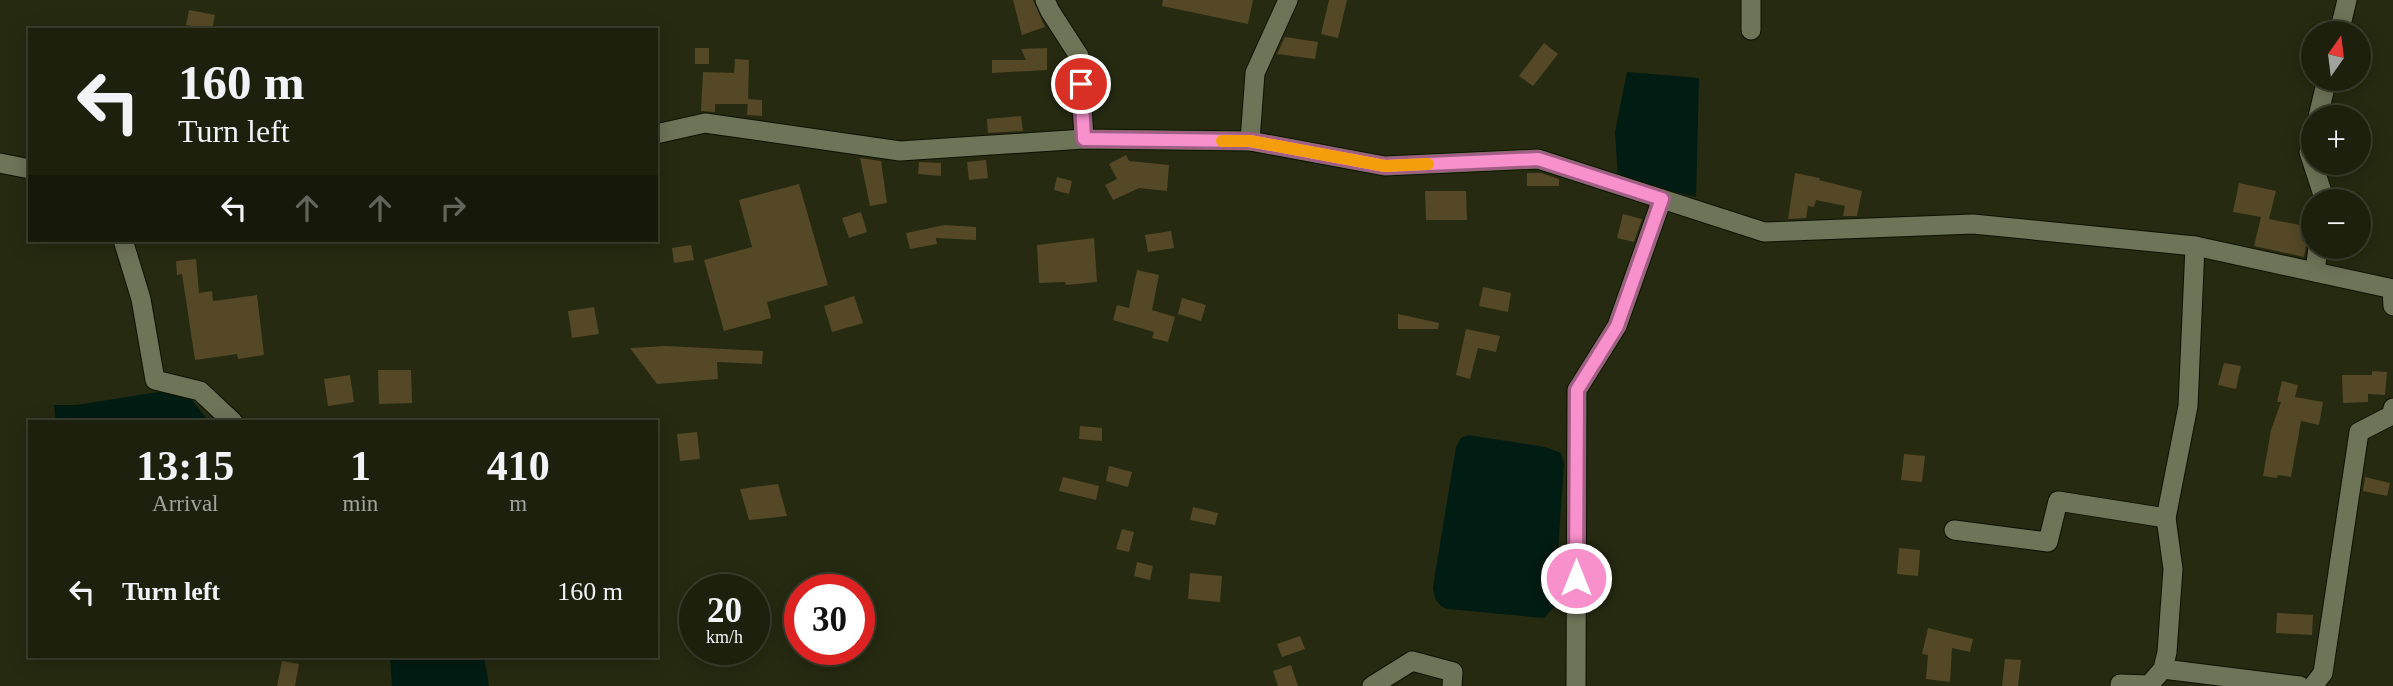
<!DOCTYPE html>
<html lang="en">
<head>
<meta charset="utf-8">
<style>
  :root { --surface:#1c200d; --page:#292d1b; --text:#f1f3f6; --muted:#a0a39d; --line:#3a3e2e }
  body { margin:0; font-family:"Times New Roman",serif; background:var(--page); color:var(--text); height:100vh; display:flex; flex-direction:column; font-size:26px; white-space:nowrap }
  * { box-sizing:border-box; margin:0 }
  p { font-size:23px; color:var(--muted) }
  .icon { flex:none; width:38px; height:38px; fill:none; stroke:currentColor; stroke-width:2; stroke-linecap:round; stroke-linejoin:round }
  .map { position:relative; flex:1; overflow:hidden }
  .sheet { position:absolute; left:28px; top:420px; width:630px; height:238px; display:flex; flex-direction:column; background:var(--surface); border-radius:0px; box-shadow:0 4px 18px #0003,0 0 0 2px var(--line) }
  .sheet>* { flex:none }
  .banner { position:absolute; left:28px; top:28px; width:630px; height:214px; border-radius:0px; box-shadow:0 4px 18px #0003,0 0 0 2px var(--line); background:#1c200d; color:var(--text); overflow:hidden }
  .needle { width:46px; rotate:14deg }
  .fabs { position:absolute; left:2301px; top:21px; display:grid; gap:14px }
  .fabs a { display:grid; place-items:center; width:70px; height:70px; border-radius:50%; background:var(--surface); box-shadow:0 4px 18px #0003,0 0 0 2px var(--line); font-size:35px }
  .speed { position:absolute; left:679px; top:574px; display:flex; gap:14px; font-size:35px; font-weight:700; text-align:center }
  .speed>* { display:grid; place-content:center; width:91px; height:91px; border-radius:50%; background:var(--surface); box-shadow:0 4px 18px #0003,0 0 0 2px var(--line); line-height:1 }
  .speed small { font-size:18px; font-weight:400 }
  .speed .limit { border:10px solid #d22; background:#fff; color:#111 }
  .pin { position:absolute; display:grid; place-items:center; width:60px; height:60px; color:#fff; margin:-30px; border:4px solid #fff; border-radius:50%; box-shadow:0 2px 7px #0007 }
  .me { position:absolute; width:77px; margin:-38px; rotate:0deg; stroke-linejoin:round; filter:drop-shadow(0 0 5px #0008) }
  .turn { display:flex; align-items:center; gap:24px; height:147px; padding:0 35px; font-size:32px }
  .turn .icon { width:91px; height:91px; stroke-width:2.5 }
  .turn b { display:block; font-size:49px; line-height:60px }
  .lanes { display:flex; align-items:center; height:66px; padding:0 35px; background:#0003; justify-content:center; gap:35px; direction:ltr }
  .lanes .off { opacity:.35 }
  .eta { display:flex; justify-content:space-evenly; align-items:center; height:119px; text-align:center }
  .eta b { font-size:42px; font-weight:700; line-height:49px }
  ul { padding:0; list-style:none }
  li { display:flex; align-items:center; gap:21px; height:105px; padding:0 35px }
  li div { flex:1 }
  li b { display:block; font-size:26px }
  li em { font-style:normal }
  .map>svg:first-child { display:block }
</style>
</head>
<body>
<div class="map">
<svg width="2393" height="686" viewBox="0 0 2393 686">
  <rect width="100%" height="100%" fill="#262a11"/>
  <!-- water -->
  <g fill="#001c13">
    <polygon points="1627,72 1699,78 1696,197 1618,178 1615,132"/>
    <polygon points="159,392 186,392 209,422 56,422 54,405 76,405"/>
    <path d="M1468 435 1545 447 1561 453 1564 464 1554 607 1544 618 1448 609C1437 606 1434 598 1433 587L1456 447 1461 438Z"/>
    <polygon points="390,656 484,656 489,686 392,686"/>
  </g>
  <!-- building -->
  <g fill="#544826">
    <polygon points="1013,0 1033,0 1045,27 1022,35"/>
    <polygon points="1163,0 1253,0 1248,24 1162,6"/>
    <polygon points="1329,0 1347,0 1338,38 1321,34"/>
    <polygon points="189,10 215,15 212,30 186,25"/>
    <polygon points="1285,37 1318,42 1315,59 1277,54"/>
    <polygon points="1544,43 1558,54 1533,86 1519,76"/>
    <rect x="695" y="48" width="14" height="16"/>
    <polygon points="1047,48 1047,70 992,73 992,60 1026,60 1021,49"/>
    <polygon points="735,59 749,60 748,104 715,104 715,112 701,111 703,72 734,73"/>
    <polygon points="748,99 762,100 762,116 747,115"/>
    <polygon points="1021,116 1023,131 988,133 987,119"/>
    <polygon points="1126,155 1129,161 1169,165 1167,191 1139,188 1113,200 1105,185 1117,179 1109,164"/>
    <polygon points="860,158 881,161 887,203 870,206"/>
    <polygon points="986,160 988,178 969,180 967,162"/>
    <polygon points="919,162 941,163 941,176 918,174"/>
    <polygon points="1527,173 1541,173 1559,179 1559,186 1527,186"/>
    <polygon points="1795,173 1820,178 1819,180 1862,191 1857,216 1843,216 1845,206 1816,200 1814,207 1808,206 1806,218 1788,219"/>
    <polygon points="1057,177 1072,181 1069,194 1054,190"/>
    <polygon points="2239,183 2276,191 2269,219 2305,226 2302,240 2307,241 2304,257 2254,246 2261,217 2233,212"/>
    <polygon points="799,184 828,285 767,302 771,318 724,331 704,260 752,247 739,200"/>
    <polygon points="1425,191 1466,191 1467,220 1426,220"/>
    <polygon points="861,212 867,232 849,238 842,218"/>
    <polygon points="1623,214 1642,219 1634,242 1617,238"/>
    <polygon points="945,225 976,227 976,240 936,238 937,244 910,249 906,233"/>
    <polygon points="1171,231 1174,248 1148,252 1145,235"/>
    <polygon points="1094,238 1097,282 1066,285 1065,282 1039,283 1037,245"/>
    <polygon points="691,245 694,260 674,263 672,248"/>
    <polygon points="196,259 199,293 212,291 213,301 257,295 264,355 238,359 237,354 195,360 182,274 177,275 176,261"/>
    <polygon points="1137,270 1159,275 1152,310 1175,317 1168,342 1152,338 1154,332 1113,320 1117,305 1129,308"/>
    <polygon points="1483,287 1511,293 1508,312 1479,306"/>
    <polygon points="854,296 863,323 832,332 824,306"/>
    <polygon points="1182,298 1206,305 1201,321 1178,314"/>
    <polygon points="594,307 599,334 572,338 568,311"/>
    <polygon points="1398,314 1439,323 1438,329 1398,329"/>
    <polygon points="1466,329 1500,336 1496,352 1478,348 1470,379 1456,375"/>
    <polygon points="666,346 763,351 762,364 717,362 718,379 657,384 630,348"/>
    <polygon points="2224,363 2241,366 2236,389 2218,385"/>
    <polygon points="378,370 411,370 412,403 379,404"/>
    <polygon points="2372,371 2387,372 2385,395 2368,394 2368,402 2343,403 2342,375 2372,375"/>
    <polygon points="350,375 354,402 328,406 324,379"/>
    <polygon points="2282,381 2298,385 2295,397 2323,402 2319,425 2301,421 2291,477 2278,475 2277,478 2263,476 2271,430 2281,402 2277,402"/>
    <polygon points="1080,426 1102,428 1102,441 1079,439"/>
    <polygon points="697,432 700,459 680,461 677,434"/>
    <polygon points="1904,454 1925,456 1922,482 1901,480"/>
    <polygon points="1109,466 1132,472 1128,487 1106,481"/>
    <polygon points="1063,477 1099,486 1096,500 1059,491"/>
    <polygon points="2365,477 2390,483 2387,496 2363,491"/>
    <polygon points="778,484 787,516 749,520 740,489"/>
    <polygon points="1193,507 1218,513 1215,525 1190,520"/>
    <polygon points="1122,529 1134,532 1129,552 1116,549"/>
    <polygon points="1899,548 1920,550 1918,576 1897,574"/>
    <polygon points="1137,562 1153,566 1150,580 1134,576"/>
    <polygon points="1190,573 1222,576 1220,602 1188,599"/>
    <polygon points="2277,613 2313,615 2312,635 2276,633"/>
    <polygon points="1928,628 1973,639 1970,652 1952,648 1950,682 1926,679 1928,655 1922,654"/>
    <polygon points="1300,636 1305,649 1282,657 1277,644"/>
    <polygon points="2005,659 2021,660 2018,686 2002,686"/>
    <polygon points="282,661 299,664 295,686 277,686"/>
    <polygon points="1291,665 1298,686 1278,686 1273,671"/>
  </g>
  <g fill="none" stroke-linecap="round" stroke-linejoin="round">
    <defs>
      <g id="minor">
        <polyline points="1045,0 1050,11 1079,56 1084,139"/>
        <polyline points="1751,30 1751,0"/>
        <polyline points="2339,33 2347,0"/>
        <polyline points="2318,117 2327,79"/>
        <polyline points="2314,133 2309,152 2325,201"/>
        <polyline points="656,134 705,123 900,151 1084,139 1250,141 1385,166 1538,159 1764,232 1973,224 2195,246 2393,289"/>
        <polyline points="1250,141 1255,73 1288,0"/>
        <polyline points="0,163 30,169"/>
        <polyline points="123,240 141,299 155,380 200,391 233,422"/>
        <polyline points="2315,272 2318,247"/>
        <polyline points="2392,289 2393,306"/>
        <polyline points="1954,530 2048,542 2058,501 2166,518 2188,406 2195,246"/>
        <polyline points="2163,669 2300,686"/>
        <polyline points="1372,686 1412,661 1453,672 1452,686"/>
        <polyline points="1576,686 1577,390 1617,326 1662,199"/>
        <polyline points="2120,686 2120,684 2149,685 2163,669 2167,652 2173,569 2166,518"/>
        <polyline points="2313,686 2323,673 2359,432 2392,415 2393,408"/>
      </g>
    </defs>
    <!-- minor casing -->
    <use href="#minor" stroke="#0f1200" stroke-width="21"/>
    <!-- minor -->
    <use href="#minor" stroke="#6e7458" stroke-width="19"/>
  </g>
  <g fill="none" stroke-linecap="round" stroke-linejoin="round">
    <defs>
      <polyline id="route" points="1081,84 1084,139 1250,141 1385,166 1538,159 1662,199 1617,326 1577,390 1576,578"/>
    </defs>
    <!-- route casing -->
    <use href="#route" stroke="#a15e85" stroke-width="18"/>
    <!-- route -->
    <use href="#route" stroke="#f890cc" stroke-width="12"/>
    <!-- slow -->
    <polyline stroke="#f59e0b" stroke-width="12" points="1222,141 1250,141 1385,166 1428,164"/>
  </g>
</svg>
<div class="fabs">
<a><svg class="needle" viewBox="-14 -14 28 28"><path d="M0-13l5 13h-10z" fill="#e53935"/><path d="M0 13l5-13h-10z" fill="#a0a39d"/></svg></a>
<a>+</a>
<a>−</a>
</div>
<div class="speed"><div>20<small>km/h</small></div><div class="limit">30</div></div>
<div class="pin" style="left:1081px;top:84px;background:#d93025"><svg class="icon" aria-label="arrive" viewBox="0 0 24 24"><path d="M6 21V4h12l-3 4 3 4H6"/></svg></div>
<svg class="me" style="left:1576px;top:578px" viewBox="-20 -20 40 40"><circle r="17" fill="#f890cc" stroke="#fff" stroke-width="3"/><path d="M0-11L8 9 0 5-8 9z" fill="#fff"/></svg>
<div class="banner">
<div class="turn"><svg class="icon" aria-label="left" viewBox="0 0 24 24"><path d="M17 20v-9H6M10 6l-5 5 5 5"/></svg><div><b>160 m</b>Turn left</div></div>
<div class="lanes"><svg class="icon" aria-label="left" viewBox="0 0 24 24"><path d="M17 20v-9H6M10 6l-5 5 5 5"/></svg><svg class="icon off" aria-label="ahead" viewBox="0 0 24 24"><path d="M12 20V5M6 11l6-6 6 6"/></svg><svg class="icon off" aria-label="ahead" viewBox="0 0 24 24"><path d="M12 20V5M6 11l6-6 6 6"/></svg><svg class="icon off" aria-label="right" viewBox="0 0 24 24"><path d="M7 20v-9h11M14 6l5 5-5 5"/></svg></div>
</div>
<section class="sheet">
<div class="eta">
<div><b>13:15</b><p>Arrival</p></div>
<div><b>1</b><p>min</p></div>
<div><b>410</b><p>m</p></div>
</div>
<ul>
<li><svg class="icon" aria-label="left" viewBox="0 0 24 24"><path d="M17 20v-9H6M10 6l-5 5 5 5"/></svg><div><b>Turn left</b></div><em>160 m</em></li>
</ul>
</section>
</div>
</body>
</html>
